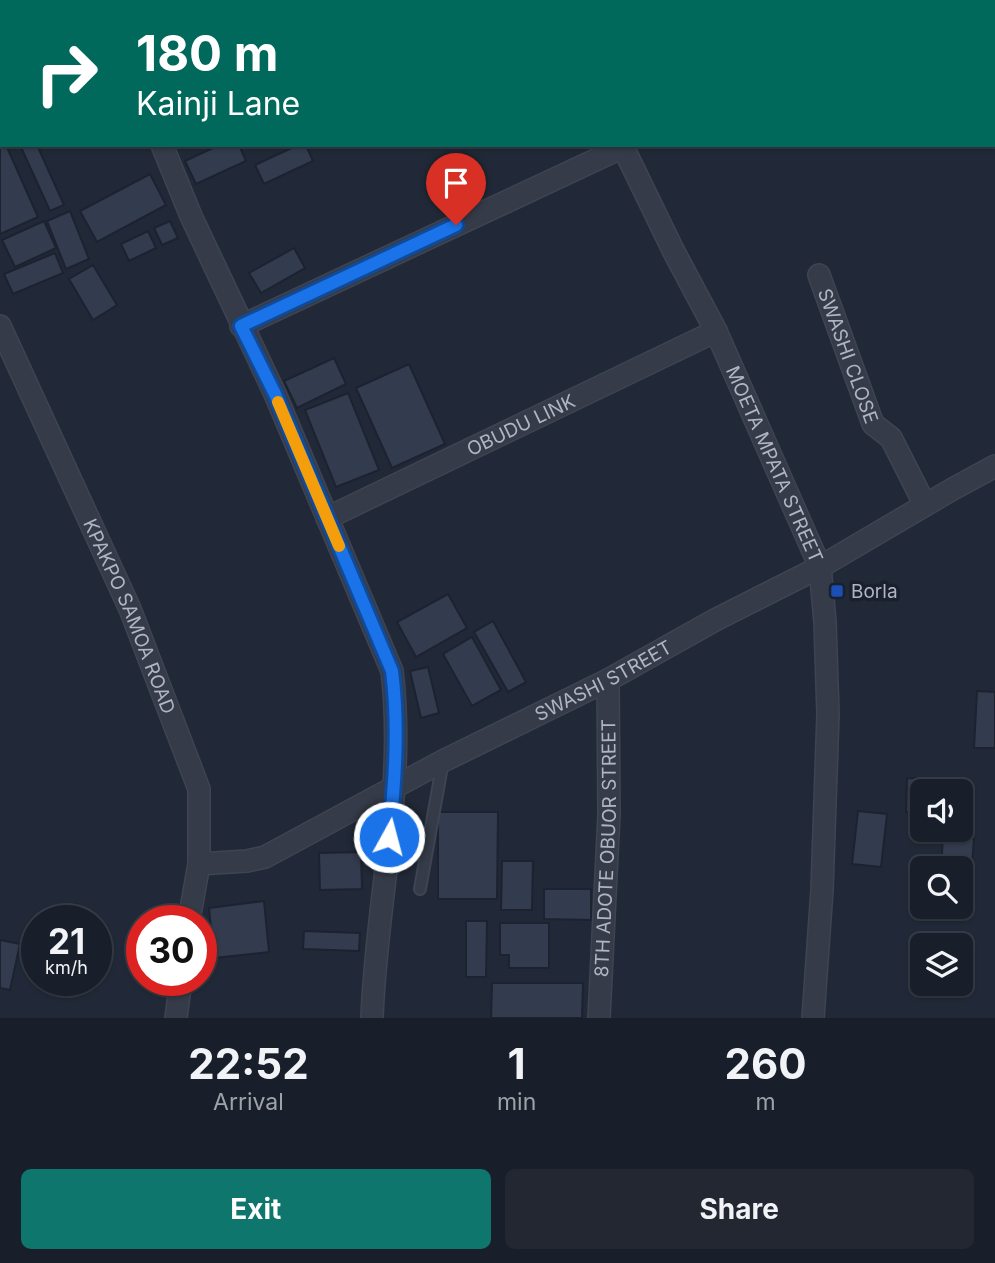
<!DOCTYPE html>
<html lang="en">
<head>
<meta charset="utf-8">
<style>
  :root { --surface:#191f2a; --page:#222732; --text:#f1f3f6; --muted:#9fa2a8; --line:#373d47; --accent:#0f766e }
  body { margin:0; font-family:Inter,sans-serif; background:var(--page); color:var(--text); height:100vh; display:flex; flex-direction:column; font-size:26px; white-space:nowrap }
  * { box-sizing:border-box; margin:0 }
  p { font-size:23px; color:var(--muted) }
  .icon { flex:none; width:38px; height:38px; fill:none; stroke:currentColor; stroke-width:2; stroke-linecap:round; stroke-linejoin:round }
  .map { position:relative; height:1018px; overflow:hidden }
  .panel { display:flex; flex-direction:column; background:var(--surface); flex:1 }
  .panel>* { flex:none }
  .top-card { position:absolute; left:0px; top:0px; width:996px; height:147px; box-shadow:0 2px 5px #0004,0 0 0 2px var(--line); background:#00695c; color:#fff; overflow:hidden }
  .fabs { position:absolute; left:910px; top:779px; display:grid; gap:14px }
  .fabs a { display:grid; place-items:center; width:63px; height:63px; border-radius:10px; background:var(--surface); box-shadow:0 2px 5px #0004,0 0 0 2px var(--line); font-size:35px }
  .speed { position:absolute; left:21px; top:905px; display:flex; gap:14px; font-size:35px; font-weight:700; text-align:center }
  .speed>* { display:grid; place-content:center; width:91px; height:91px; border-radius:50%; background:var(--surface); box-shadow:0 2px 5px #0004,0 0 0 2px var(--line); line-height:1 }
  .speed small { font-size:18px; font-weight:400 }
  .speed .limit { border:10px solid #d22; background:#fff; color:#111 }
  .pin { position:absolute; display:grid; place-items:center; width:60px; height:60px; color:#fff; margin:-72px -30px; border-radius:50% 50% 50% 0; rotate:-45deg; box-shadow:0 0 7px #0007 }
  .pin .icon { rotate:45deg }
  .me { position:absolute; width:77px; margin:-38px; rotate:7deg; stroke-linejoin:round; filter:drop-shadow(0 0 5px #0008) }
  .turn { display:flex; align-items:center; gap:24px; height:147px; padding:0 21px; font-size:32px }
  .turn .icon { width:91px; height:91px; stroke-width:2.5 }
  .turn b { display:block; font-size:49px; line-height:60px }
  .eta { display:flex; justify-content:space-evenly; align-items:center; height:119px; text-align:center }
  .eta b { font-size:42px; font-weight:700; line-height:49px }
  .button { display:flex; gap:14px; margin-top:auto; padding:14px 21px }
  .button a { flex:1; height:80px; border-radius:10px; background:var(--accent); color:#fff; font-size:28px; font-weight:700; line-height:80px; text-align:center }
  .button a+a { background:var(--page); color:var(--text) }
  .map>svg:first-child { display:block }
</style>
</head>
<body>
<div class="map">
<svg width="995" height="1018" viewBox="0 0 995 1018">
  <rect width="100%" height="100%" fill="#212938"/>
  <!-- building -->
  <g fill="#333c4e" stroke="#1c222f" stroke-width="2">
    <polygon points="0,131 2,145 6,145 38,217 0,234"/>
    <polygon points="20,145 37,145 64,205 50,211"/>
    <polygon points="219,145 239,145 246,161 196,184 185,161"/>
    <polygon points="298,145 306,145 313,161 264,184 255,165"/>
    <polygon points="150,174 166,205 97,242 80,211"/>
    <polygon points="70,211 89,259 66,269 47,221"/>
    <polygon points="44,221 56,248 15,267 2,240"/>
    <polygon points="170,221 178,238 162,245 154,228"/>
    <polygon points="148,231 156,248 129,261 121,244"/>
    <polygon points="294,248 305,268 261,293 249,273"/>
    <polygon points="55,253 63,273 13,294 4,274"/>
    <polygon points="93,265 117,305 93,320 69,279"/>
    <polygon points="334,358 346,384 297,408 284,381"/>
    <polygon points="409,364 445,444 392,468 356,388"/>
    <polygon points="348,393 379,470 336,487 305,410"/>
    <polygon points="448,594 467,628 416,657 397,622"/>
    <polygon points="493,621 526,682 508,692 474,632"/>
    <polygon points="472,637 501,690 472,706 443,654"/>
    <polygon points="428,667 439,713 421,718 410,671"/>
    <polygon points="977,691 995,692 995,748 974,748"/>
    <polygon points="907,778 932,779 932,791 922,791 922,813 906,812"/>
    <polygon points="858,811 887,814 881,867 852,864"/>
    <polygon points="438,812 498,812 497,899 438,899"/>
    <polygon points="943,837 974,839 970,892 961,892 961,868 941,868"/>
    <polygon points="361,852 362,889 320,890 319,853"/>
    <polygon points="502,861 533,861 532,910 501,910"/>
    <polygon points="544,889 591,889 591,920 544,919"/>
    <polygon points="264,901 269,952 214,958 209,908"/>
    <polygon points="466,921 487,921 486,977 466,977"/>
    <polygon points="500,923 549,923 549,968 509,968 509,955 500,955"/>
    <polygon points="304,931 360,933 359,951 303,949"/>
    <polygon points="0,940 20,944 10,990 0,988"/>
    <polygon points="492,983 583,983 582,1018 491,1018"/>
  </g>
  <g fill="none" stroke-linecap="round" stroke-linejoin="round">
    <defs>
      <polyline id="lane" points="420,889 443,761"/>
      <g id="street">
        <polyline points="90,0 91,2"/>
        <polyline points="556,0 557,2"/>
        <polyline points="703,0 703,2"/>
        <polyline points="932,0 933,2"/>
        <polyline points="427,2 431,0"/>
        <polyline points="910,2 914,0"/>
        <polyline points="994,133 995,135"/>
        <path d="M162 145 191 216 275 394 392 671C406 787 376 903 372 1018"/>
        <path id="s1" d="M622 145 673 250 716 331 820 567 825 622 828 714 822 890 813 1018"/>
        <path id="s2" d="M819 275 873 424 891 438 925 505"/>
        <path id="s3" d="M0 326 130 609 199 789V864L189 920"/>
        <polyline points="241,326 623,147"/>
        <path id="s4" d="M327 518 716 331"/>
        <path id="s5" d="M199 864 247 861 265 857 443 761 608 680 715 620 820 567 951 490 995 466"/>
        <polyline points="176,1018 181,980"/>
        <path id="s6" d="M599 1018 609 814 608 680"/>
      </g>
    </defs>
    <!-- lane casing -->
    <use href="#lane" stroke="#3e4452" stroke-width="14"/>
    <!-- street casing -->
    <use href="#street" stroke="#3e4452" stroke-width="24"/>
    <!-- lane -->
    <use href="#lane" stroke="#353b48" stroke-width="10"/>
    <!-- street -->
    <use href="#street" stroke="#353b48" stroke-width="21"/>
  </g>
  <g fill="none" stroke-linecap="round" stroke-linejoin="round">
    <defs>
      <path id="route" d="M389 837C395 783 399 726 392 671L275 394 241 326 456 225"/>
    </defs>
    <!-- route casing -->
    <use href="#route" stroke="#114b97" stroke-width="18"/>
    <!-- route -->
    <use href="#route" stroke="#1a73e8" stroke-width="12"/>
    <!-- slow -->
    <polyline stroke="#f59e0b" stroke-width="12" points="278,402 339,546"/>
  </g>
  <!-- markers -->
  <rect fill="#1a4fb4" stroke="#1a202d" stroke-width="2.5" x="830" y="584" width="14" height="14" rx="3.5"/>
  <g text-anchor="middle" stroke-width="7" stroke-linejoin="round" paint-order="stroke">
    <!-- street labels -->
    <g font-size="19" fill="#afb5c5" stroke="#1a202d">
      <text dy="7" stroke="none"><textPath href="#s2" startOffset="86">SWASHI CLOSE</textPath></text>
      <text dy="7" stroke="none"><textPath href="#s4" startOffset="215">OBUDU LINK</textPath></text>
      <text dy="7" stroke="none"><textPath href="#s1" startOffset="354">MOETA MPATA STREET</textPath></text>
      <text dy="7" stroke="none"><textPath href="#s3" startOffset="318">KPAKPO SAMOA ROAD</textPath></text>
      <text dy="7" stroke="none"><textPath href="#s5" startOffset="448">SWASHI STREET</textPath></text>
      <text dy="7" stroke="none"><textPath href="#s6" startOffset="170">8TH ADOTE OBUOR STREET</textPath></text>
    </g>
    <!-- poi labels -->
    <g font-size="19" fill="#afb5c5" stroke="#1a202d" text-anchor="start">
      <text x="851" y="598">Borla</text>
    </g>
  </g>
</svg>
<div class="fabs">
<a><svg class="icon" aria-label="sound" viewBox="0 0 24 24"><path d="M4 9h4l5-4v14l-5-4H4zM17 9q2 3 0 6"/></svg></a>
<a><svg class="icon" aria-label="search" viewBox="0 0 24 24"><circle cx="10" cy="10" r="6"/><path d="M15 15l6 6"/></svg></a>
<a><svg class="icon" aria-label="layers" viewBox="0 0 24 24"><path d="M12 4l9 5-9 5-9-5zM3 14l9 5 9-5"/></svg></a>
</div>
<div class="speed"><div>21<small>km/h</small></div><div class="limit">30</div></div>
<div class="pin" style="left:456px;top:225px;background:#d93025"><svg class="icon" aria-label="arrive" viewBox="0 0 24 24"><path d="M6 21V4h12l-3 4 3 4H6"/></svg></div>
<svg class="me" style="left:389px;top:837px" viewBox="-20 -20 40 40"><circle r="17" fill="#1a73e8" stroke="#fff" stroke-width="3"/><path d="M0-11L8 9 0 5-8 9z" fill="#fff"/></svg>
<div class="top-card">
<div class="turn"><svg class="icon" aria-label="right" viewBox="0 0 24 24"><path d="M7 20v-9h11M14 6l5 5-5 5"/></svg><div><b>180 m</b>Kainji Lane</div></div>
</div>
</div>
<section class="panel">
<div class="eta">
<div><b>22:52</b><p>Arrival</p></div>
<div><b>1</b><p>min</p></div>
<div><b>260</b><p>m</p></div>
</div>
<div class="button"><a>Exit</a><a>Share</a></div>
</section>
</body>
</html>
